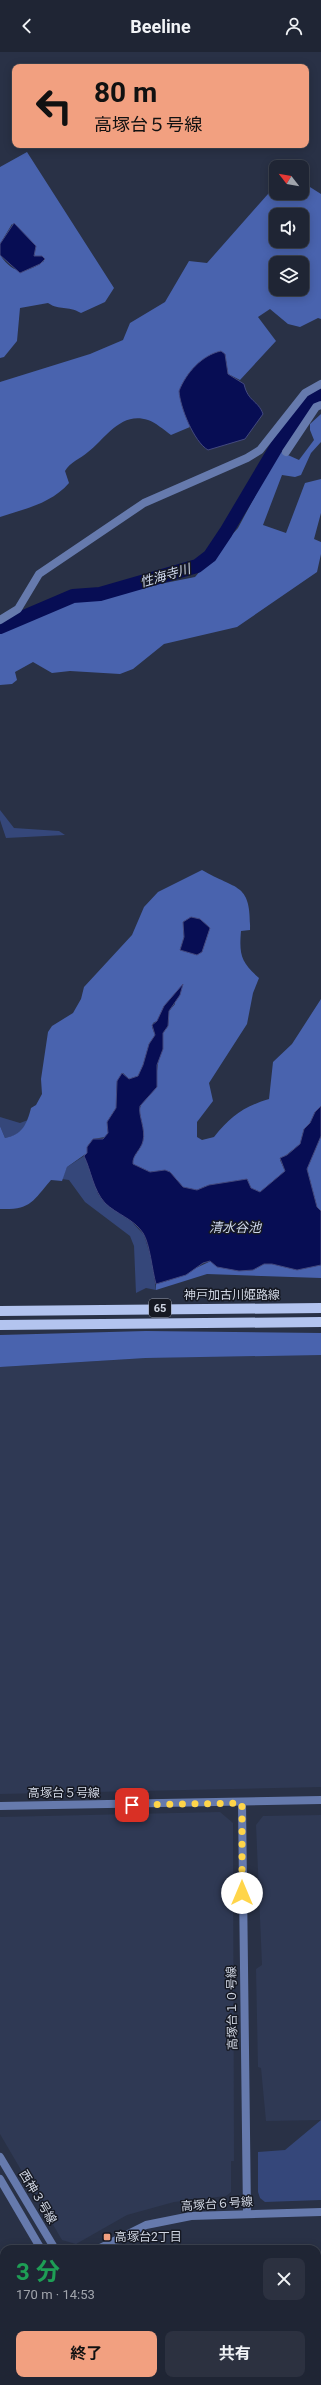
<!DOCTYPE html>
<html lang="ja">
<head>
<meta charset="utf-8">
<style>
  :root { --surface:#1f2534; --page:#2c3140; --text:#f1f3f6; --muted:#a1a5ac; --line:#3c424f; --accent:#f2a080 }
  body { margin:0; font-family:Roboto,"Noto Sans JP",sans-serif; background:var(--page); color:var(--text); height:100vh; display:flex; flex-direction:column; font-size:15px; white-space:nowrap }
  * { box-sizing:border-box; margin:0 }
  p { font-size:13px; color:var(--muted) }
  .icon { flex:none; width:22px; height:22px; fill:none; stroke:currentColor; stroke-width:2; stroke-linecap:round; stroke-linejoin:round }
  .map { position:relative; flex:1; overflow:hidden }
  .panel { position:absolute; left:0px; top:2193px; width:321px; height:140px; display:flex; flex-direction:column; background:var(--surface); border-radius:12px 12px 0 0; box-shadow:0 2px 10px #0003,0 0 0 1px var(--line) }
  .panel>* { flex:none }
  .guide { position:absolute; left:12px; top:12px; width:297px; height:84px; border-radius:8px; box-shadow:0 2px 10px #0003,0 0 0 1px var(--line); background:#f2a080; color:#111; overflow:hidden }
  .needle { width:26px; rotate:301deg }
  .buttons { position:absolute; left:269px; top:108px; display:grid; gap:8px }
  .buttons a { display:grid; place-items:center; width:40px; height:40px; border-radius:8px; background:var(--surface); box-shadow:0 2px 10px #0003,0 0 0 1px var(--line); font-size:20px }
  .pin { position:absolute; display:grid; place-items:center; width:34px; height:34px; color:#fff; margin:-17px; border-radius:8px; box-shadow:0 2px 6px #0006 }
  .me { position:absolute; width:44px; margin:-22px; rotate:0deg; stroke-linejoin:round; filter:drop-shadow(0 0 3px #0008) }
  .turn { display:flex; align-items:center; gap:14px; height:84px; padding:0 16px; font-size:18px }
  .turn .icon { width:52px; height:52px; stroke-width:2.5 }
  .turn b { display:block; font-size:28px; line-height:34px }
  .round { display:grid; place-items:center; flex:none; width:42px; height:42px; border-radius:8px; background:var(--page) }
  .summary { display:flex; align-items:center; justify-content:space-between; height:68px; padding:0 16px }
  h1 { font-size:24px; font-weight:700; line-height:30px; color:#1e9e55 }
  .primary-button { display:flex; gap:8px; margin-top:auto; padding:8px 16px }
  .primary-button a { flex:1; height:46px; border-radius:8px; background:var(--accent); color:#111; font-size:16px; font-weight:700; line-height:46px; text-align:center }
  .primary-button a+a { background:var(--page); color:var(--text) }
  header { display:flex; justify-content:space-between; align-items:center; height:52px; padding:0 16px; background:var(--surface); font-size:18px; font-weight:700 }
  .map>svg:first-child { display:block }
</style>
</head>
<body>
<header><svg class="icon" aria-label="back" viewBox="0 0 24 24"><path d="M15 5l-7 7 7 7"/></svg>Beeline<svg class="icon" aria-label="person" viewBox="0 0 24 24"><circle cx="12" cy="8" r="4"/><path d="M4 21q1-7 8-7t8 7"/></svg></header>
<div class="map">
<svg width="321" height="2333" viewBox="0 0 321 2333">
  <rect width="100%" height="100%" fill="#293146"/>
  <!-- built -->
  <g fill="#2f3954">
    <polygon points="321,1301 321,1735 0,1742 0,1315 146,1306"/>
    <polygon points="220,1760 233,1771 234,2109 231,2109 231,2140 226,2144 174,2150 127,2163 76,2192 62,2188 0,2082 0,1765"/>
    <polygon points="321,1763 321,2068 266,2069 261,2016 258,2015 256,1917 262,1913 256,1773 263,1764"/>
    <polygon points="317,2261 321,2261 321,2333 277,2333 275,2329 317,2329"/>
    <polygon points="4,2269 4,2329 106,2329 108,2333 0,2333 0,2271"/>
  </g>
  <!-- green -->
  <g fill="#35477a">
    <polygon points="0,758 14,776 59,779 65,783 6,786 0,768"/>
    <path d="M0 1065 20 1071 28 1068C23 1079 17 1084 5 1086L0 1074Z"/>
    <polygon points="84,1104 88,1109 98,1142 104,1150 132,1170 144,1183 152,1209 156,1238 146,1236 136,1241 134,1194 130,1184 85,1150 69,1128 62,1127 67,1115"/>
    <polygon points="321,2068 321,2148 265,2150 260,2146 258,2140 258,2100 285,2098"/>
  </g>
  <!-- forest -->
  <g fill="#4963ae" fill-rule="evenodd">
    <path d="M27 100 114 236 105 250 81 261C67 253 60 259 48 251L20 256 17 289 4 305 0 306V203C14 223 25 222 44 209L42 204 34 205 35 196 12 172 0 192V115Z"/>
    <path d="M302 130 321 142V267L318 266 300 275 288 272 270 257 258 265 276 289 240 328 228 322 225 302 180 346 190 375 171 383C164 378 155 370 148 368 121 359 106 386 88 400 80 407 70 410 65 419L69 431C52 451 25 457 0 465V330L90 302 123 288 130 271 165 250 189 209 207 211 276 133V141H302ZM276 163H302V189H276ZM276 211H302V237H276Z"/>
    <polygon points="321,362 321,390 311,401 301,423 295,425 282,423 263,473 286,481 305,431 321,427 321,461 314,487 321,490 321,502 317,520 237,575 164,592 133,617 120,622 70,619 52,621 33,610 15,620 17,628 12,632 0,633 0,581 75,549 195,525 238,476 279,399 299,408 314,388 310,378 310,372"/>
    <path d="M202 818C238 839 251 830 250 878L241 879C239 903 241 910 259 926L253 941 247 972 209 1031 213 1049 197 1070V1085L202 1088 214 1085C231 1064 243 1055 269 1047L273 1010 292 992 321 947V1054L315 1060 310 1071 304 1077 300 1092 280 1108 285 1119 260 1140 251 1136 247 1127 206 1134 197 1138 183 1135 170 1120 165 1118 150 1120 133 1112C132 1104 138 1101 140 1095 146 1083 142 1070 139 1058L157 1019 159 1004 163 997V981L168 974 169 959 175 952V943L164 954 157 969 153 971 152 975 155 983 149 992 143 1013 138 1024 129 1027 123 1021 117 1029 116 1056 107 1070 108 1081 105 1085 93 1087 87 1095V1101L67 1115 62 1129 51 1128C32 1150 31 1158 0 1157V1074L5 1086C22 1083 27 1072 31 1056L36 1053 42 1042 41 1027 48 980 52 974 73 961 81 947 84 935 132 883 144 855 158 840ZM191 865 201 868 209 875 197 903 180 898 184 885 183 870Z"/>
    <polygon points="321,1084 321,1159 317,1155 307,1117"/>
    <polygon points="211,1209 239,1219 253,1218 264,1212 272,1212 297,1218 321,1213 321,1226 207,1222 156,1238 156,1232 170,1228"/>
    <polygon points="146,1279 321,1281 321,1303 146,1306 0,1315 0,1283"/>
  </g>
  <!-- water -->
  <g fill="#070d54" stroke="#43497f">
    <polygon points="14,171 36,194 34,204 42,204 45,207 40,212 20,221 0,203 0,192"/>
    <path d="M221 299 225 302 228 322 244 332C248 350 258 348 263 362L245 387 208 398C194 390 180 355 179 339 186 321 202 303 221 299Z"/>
    <polygon points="191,865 200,867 210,876 202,900 197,903 180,898 184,885 183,870"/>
    <path d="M183 932 180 943 169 959 168 974 163 981V997L157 1013V1035L140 1054C138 1064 146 1077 143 1089 141 1098 132 1103 133 1112L150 1120 165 1118 170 1120 183 1135 197 1138 209 1133 247 1127 251 1136 260 1140 285 1119 280 1106 287 1103 300 1092 304 1077 310 1071 315 1060 321 1054V1084L307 1117 317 1155 321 1159V1213L297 1218 272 1212H264L253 1218 239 1219 217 1215 210 1209 203 1211 186 1223 156 1232C152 1218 150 1192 143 1181 134 1167 116 1162 105 1151 93 1138 91 1118 84 1104L87 1101V1095L93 1087H103L108 1081 107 1070 116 1056 117 1029 122 1021 129 1027 138 1024 143 1013 149 992 155 983 152 973 157 969 164 954Z"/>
  </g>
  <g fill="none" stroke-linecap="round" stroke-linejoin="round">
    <!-- river -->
    <polyline stroke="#070d54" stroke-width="14" points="0,575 73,544 100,542 197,514 210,504 226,480 277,394 308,352 321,344"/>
    <!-- minor -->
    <g stroke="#667aad" stroke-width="8">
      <polyline points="286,400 316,355 321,353"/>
      <polyline points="0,568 18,557 39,522 144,451 247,406 260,398 305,341 321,332"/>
    </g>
    <!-- tertiary -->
    <g stroke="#667aad" stroke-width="8">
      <polyline points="242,1751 247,2162"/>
      <polyline points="0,1754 321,1748"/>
      <polyline points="0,2105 55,2197"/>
      <polyline points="0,2127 41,2197"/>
      <polyline points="98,2197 146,2173 191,2164 321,2160"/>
      <polyline points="0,2251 4,2248"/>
      <polyline points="118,2329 120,2333"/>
      <polyline points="132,2329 134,2333"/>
    </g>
    <!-- primary -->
    <g stroke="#b3c4ef" stroke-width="10">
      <polyline points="0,1259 321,1256"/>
      <polyline points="0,1273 321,1270"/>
    </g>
  </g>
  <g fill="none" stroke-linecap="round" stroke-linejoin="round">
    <!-- route -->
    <polyline stroke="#ffd54a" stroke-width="7" stroke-dasharray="0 12.6" points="132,1753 242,1751 242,1841"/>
  </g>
  <!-- markers -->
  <rect fill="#f2a080" stroke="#161923" stroke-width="1.5" x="103" y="2181" width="8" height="8" rx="2"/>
  <g text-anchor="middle" stroke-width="3" stroke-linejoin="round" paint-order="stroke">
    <!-- shield labels -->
    <rect fill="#161923" stroke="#989da9" stroke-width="1" x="149" y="1247" width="22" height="18" rx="3"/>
    <g font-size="11" font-weight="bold" fill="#d0d6e3">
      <text x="160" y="1260">65</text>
    </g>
    <!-- street labels -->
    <g font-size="12" fill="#d0d6e3" stroke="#161923">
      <text x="232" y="1247">神戸加古川姫路線</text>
      <text x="64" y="1745">高塚台５号線</text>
      <text transform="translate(232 1956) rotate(-91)" y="4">高塚台１０号線</text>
      <text transform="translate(38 2145) rotate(59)" y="4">西神３号線</text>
      <text transform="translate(217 2152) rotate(-4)" y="4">高塚台６号線</text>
    </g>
    <!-- poi labels -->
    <g font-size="12" fill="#d0d6e3" stroke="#161923" text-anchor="start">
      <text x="115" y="2189">高塚台2丁目</text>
    </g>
    <!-- water labels -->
    <g font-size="13" font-style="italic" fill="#ced7ec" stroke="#161923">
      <text transform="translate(165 523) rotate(-16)" y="5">性海寺川</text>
      <text x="235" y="1180">清水谷池</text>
    </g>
  </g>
</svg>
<div class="buttons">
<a><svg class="needle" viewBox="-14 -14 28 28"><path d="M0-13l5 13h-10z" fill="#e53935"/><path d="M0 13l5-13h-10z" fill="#a1a5ac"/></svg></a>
<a><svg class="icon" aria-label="sound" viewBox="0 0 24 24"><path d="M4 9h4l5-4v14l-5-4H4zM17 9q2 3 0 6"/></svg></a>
<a><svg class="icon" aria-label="layers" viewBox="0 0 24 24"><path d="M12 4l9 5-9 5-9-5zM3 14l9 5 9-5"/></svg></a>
</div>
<div class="pin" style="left:132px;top:1753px;background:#d93025"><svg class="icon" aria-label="arrive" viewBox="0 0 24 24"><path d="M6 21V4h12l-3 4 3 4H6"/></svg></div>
<svg class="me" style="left:242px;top:1841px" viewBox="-20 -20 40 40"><circle r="19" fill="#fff"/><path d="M0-13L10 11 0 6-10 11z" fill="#ffd54a"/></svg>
<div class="guide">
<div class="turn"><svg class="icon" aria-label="left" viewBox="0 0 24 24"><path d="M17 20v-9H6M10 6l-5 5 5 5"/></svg><div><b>80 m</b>高塚台５号線</div></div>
</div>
<section class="panel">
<div class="summary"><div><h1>3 分</h1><p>170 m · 14:53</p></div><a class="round"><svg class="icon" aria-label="close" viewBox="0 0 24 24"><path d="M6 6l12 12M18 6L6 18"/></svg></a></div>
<div class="primary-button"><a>終了</a><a>共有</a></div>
</section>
</div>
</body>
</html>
